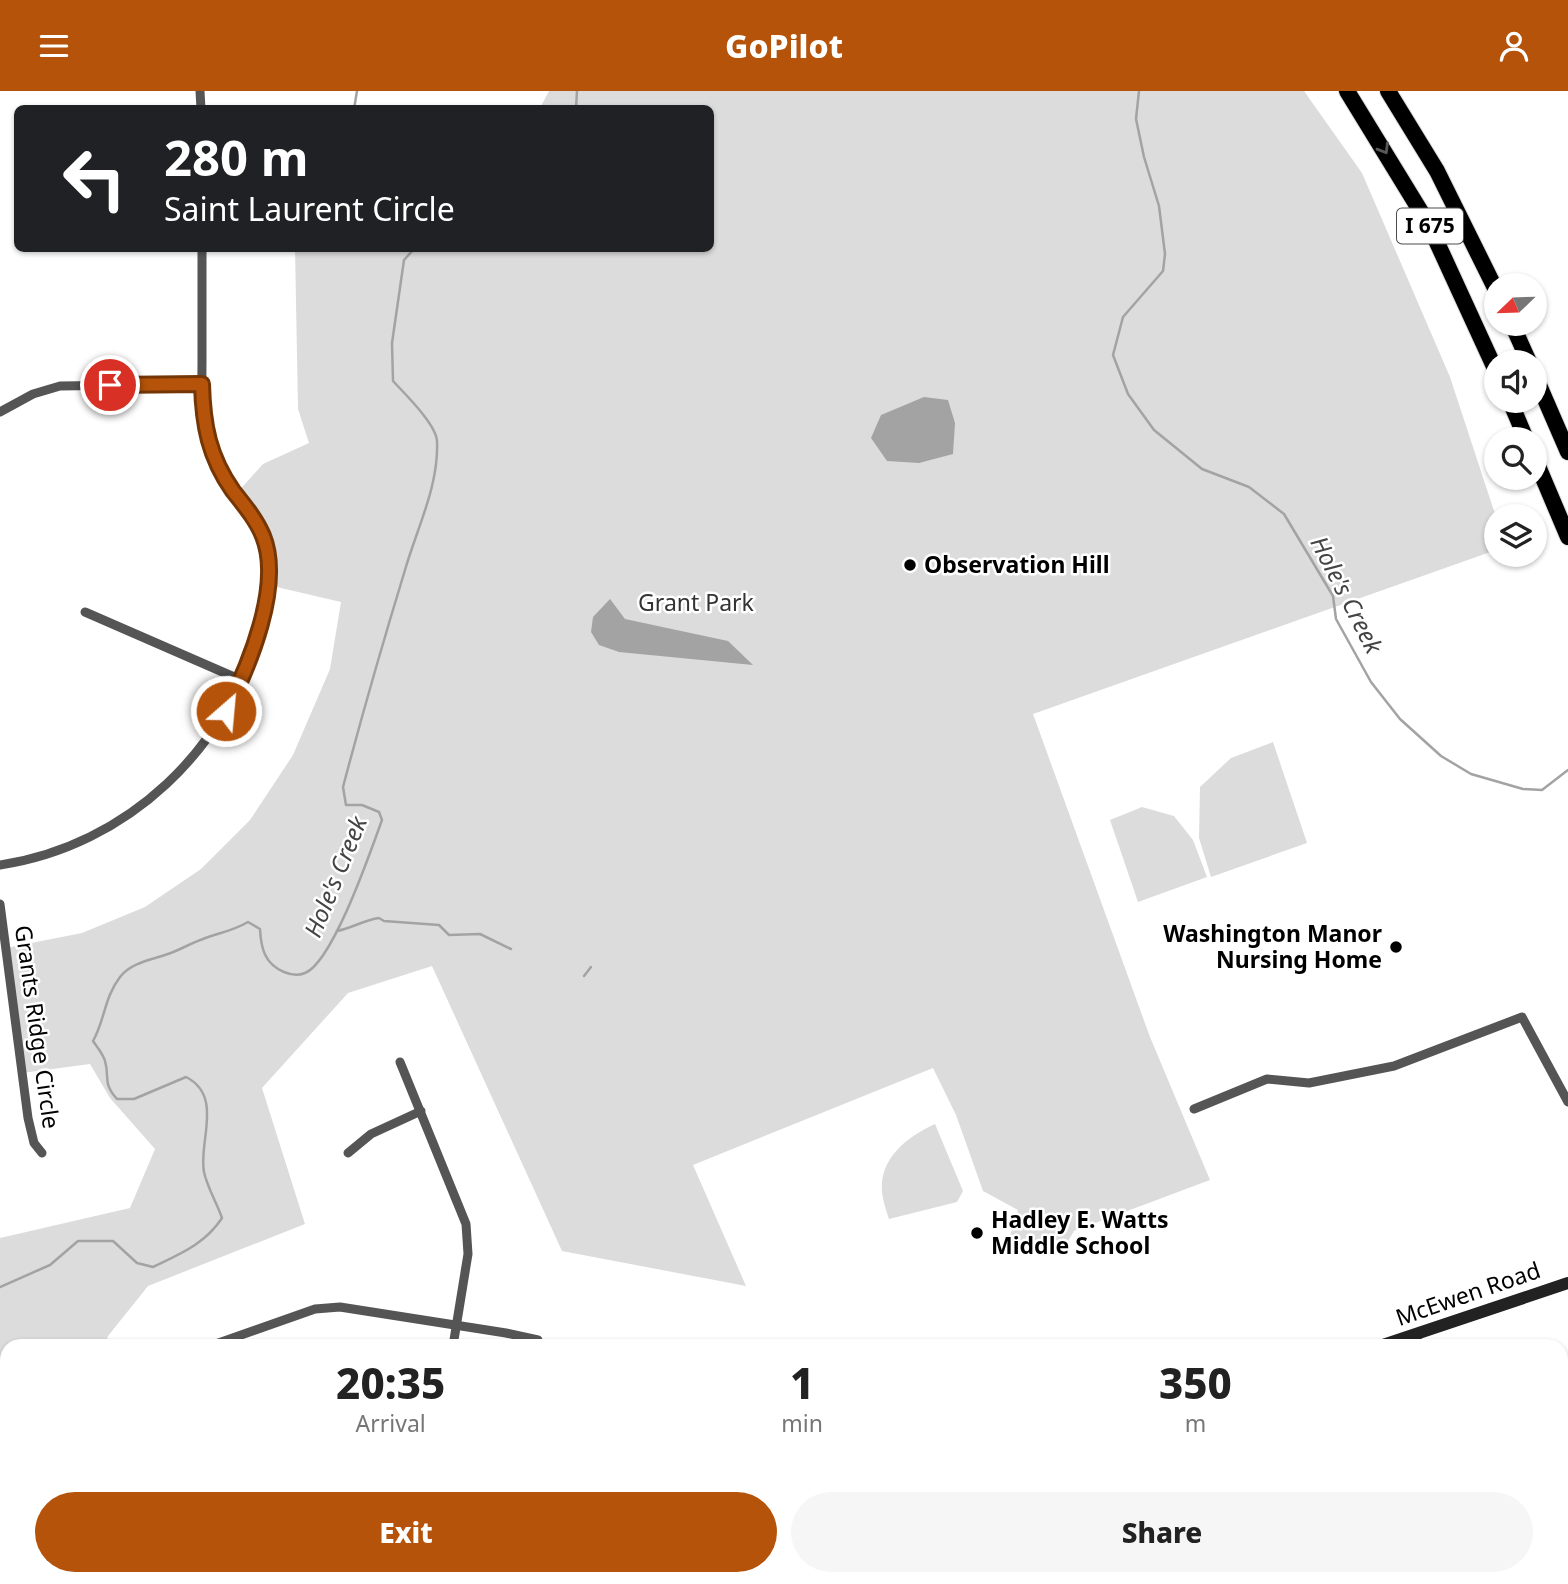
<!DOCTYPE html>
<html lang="en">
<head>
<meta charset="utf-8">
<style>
  :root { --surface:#fff; --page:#f6f6f6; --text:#222; --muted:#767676; --accent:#b45309 }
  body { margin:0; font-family:"Noto Sans",sans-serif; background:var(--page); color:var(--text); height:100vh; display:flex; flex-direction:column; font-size:26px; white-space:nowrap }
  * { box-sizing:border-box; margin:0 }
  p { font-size:23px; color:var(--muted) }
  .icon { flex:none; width:38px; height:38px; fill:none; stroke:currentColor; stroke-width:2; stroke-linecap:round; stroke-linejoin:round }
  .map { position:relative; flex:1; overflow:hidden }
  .panel { position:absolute; left:0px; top:1248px; width:1568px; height:247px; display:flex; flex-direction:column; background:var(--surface); border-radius:21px 21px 0 0; box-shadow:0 2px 5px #0004 }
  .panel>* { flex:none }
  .guide { position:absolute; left:14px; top:14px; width:700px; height:147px; border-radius:10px; box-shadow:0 2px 5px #0004; background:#202124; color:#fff; overflow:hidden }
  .needle { width:46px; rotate:247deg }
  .buttons { position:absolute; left:1484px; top:182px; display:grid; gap:14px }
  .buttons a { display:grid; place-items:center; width:63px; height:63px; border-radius:50%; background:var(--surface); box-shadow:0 2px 5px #0004; font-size:35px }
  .pin { position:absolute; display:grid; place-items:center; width:60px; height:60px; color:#fff; margin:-30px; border:4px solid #fff; border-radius:50%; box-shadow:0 2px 7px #0007 }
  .me { position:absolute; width:77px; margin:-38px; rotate:27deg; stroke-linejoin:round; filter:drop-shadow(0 0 5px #0008) }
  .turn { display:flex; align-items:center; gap:24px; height:147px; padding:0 35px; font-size:32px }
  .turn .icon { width:91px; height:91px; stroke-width:2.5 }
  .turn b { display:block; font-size:49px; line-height:60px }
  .eta { display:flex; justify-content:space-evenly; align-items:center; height:119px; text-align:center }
  .eta b { font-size:42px; font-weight:800; line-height:49px }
  .action { display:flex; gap:14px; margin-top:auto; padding:14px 35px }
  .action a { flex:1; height:80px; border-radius:42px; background:var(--accent); color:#fff; font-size:28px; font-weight:800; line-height:80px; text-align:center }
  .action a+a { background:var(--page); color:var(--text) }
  header { display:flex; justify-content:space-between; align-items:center; height:91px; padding:0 35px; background:var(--accent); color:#fff; font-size:32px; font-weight:800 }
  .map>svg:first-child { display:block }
</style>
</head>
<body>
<header><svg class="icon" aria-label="menu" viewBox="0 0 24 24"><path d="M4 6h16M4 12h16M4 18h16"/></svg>GoPilot<svg class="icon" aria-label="person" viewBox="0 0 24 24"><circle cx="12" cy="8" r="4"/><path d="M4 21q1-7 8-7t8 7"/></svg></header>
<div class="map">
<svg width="1568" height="1493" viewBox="0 0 1568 1493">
  <rect width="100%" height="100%" fill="#fff"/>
  <!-- green -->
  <g fill="#dcdcdc">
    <polygon points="549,0 1304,0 1362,82 1450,286 1496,426 1496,459 1033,623 1150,946 1210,1089 1074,1140 1060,1164 1007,1155 1018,1119 983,1100 956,1024 933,977 693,1074 746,1195 562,1160 432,875 348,902 262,997 305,1133 148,1195 108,1245 105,1255 7,1255 7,1488 88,1488 90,1493 0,1493 0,1147 130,1117 155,1058 110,1007 90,973 22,982 6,857 82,842 145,816 201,778 250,729 293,664 330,578 341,511 268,494 266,455 236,403 263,373 309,352 298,318 295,158 710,158 710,18 540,17"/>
    <polygon points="1273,651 1307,752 1211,786 1199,747 1200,696 1231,667"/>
    <polygon points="1142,716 1174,725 1193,749 1207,786 1138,811 1110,729"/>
    <path d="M935 1033 963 1100 957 1111 889 1128C886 1119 883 1110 882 1101 879 1067 907 1046 935 1033Z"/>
  </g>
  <!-- water -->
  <g fill="#a3a3a3">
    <polygon points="924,306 948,309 955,332 953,363 919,372 887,370 871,347 881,324"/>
    <polygon points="610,508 625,528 728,550 753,574 619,561 599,554 591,541 593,526"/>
  </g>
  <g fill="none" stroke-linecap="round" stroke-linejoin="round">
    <!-- stream -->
    <g stroke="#a3a3a3" stroke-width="2.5">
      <polyline points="1139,0 1136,28 1144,66 1159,115 1165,163 1163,180 1123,226 1113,264 1128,303 1154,339 1202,378 1249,396 1284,423 1333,505 1336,528 1371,591 1400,628 1441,665 1471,683 1523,698 1542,699 1568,679"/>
      <polyline points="354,18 357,0"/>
      <polyline points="576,18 577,0"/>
      <path d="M337 840C352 837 364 829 379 827L384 830 439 834 449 844 480 843 511 858"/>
      <polyline points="584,885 591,876"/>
      <path d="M0 1196 50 1174 78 1150H113L137 1172 153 1176C180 1163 205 1153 222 1127 217 1112 207 1096 204 1081 198 1052 224 1005 186 986L134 1008H117C102 991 110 987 105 970 103 963 97 956 93 950 105 929 104 907 120 886 132 871 152 869 168 863 180 859 191 852 203 848 218 842 233 840 248 831L260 838C261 858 265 873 284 881 291 884 298 885 305 882 333 871 371 759 382 729L379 721 362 714H346L343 696C362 624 383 551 405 479 417 437 439 395 437 350 436 333 405 303 393 290L392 252 404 169 414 158"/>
      <polyline points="0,1334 7,1329"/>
      <polyline points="0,1370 7,1366"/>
    </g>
    <defs>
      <g id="highway">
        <polyline points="1347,0 1429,134 1496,280"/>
        <polyline points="1388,0 1437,80 1496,199"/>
        <polyline points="1512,233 1529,271"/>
        <polyline points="1535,285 1568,361"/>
        <polyline points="1510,310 1526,348"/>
        <polyline points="1535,368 1568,446"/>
      </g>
    </defs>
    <!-- highway casing -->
    <use href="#highway" stroke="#dbdbdb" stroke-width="18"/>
    <!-- street -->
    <g stroke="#555" stroke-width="9">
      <polyline points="200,0 201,18"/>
      <polyline points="0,321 33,303 60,295 202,293"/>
      <polyline points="85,521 241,589"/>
      <path d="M0 774C127 755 231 657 260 532 264 512 271 491 269 470 265 425 224 399 210 358 200 330 202 299 202 269 202 232 202 195 202 158"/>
      <polyline points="0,813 28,1027 34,1052 42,1062"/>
      <polyline points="400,971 466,1133 468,1163 453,1255"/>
      <polyline points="1194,1018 1267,988 1309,992 1394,975 1522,926 1568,1011"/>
      <polyline points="348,1062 371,1043 421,1020"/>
      <polyline points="1415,1243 1420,1255"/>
      <polyline points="210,1255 315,1218 340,1216 506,1242 538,1249"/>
      <polyline points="1561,1372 1568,1370"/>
      <polyline points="127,1488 129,1493"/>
      <polyline points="621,1488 623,1493"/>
      <polyline points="1559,1488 1561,1493"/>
      <polyline points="419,1493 420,1488"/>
    </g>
    <!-- secondary -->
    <g stroke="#222" stroke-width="12">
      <polyline points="1380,1255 1568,1192"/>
      <polyline points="679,1493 695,1488"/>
    </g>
    <!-- highway -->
    <use href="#highway" stroke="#000" stroke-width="16"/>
  </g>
  <!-- one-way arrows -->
  <defs><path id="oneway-chevron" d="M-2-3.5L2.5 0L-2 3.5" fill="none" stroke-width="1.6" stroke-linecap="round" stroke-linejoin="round" transform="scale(1.75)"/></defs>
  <use stroke="#595959" href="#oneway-chevron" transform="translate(1384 58) rotate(59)"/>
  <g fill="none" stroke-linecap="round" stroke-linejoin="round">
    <defs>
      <path id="route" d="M110 294 202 293C203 334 209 366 233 400 244 414 256 428 263 445 283 494 249 575 226 620"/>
    </defs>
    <!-- route casing -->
    <use href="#route" stroke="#753606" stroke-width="18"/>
    <!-- route -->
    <use href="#route" stroke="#b45309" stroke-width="12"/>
  </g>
  <!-- markers -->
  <g fill="#000" stroke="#fff" stroke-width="2.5">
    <circle cx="910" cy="474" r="7"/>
    <circle cx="1396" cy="856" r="7"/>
    <circle cx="977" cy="1142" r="7"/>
  </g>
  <g text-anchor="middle" stroke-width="5" stroke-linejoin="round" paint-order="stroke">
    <!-- shield labels -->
    <rect fill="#fff" stroke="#4c4c4c" stroke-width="2" x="1397" y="117.5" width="66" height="35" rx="5"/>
    <g font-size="21" font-weight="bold" fill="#000">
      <text x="1430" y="142">I 675</text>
    </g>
    <!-- poi labels -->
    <g font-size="23" font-weight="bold" fill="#000" stroke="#fff" text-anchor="start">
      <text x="924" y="482">Observation Hill</text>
      <text x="1382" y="851" text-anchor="end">Washington Manor<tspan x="1382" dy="26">Nursing Home</tspan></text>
      <text x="991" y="1137">Hadley E. Watts<tspan x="991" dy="26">Middle School</tspan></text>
    </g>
    <!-- park labels -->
    <g font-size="23" fill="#333" stroke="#fff">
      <text x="696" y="520">Grant Park</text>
    </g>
    <!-- street labels -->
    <g font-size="23" fill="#000" stroke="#fff">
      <text transform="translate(37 936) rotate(82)" y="8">Grants Ridge Circle</text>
      <text transform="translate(1468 1203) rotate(-19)" y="8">McEwen Road</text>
    </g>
    <!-- water labels -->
    <g font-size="24" font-style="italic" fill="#444" stroke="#fff">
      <text transform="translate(1346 504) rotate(63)" y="8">Hole's Creek</text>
      <text transform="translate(336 786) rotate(-68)" y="8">Hole's Creek</text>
    </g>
  </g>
</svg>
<div class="buttons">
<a><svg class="needle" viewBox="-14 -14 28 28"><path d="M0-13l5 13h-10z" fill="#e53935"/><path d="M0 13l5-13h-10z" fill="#767676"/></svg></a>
<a><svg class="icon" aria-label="sound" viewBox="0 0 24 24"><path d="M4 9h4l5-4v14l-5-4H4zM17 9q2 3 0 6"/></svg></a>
<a><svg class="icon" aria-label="search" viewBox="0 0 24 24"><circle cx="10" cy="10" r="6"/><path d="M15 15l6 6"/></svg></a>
<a><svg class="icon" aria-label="layers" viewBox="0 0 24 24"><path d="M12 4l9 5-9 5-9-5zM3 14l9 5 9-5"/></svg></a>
</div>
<div class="pin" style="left:110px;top:294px;background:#d93025"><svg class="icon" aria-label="arrive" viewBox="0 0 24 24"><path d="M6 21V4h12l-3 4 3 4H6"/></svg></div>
<svg class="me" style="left:226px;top:620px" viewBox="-20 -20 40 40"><circle r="17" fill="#b45309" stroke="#fff" stroke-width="3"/><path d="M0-11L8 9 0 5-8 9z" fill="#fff"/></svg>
<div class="guide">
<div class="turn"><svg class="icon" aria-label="left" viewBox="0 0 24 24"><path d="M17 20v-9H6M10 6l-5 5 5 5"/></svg><div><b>280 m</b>Saint Laurent Circle</div></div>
</div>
<section class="panel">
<div class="eta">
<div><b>20:35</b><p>Arrival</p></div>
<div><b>1</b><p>min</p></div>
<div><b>350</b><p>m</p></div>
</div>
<div class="action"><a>Exit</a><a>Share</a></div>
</section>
</div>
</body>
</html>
